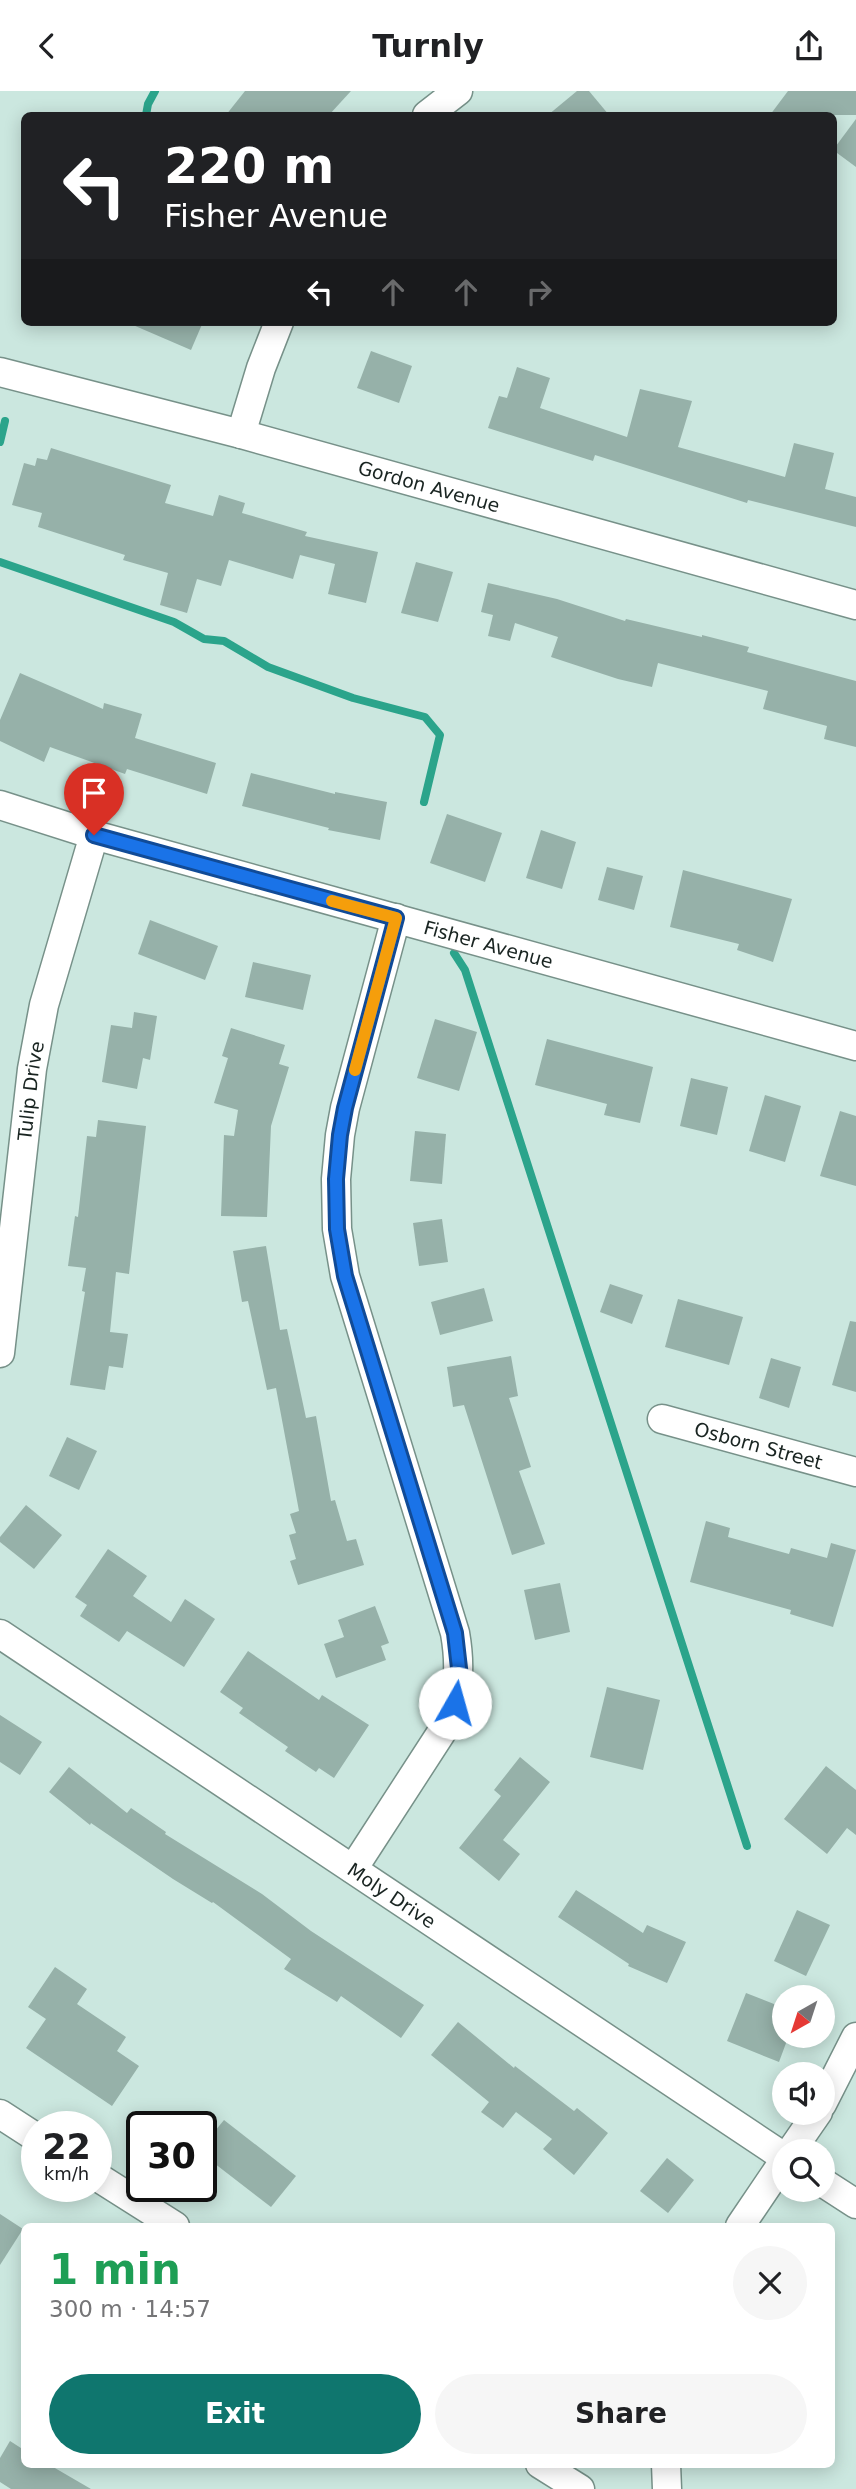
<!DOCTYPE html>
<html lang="en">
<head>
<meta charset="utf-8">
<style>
  :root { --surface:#fff; --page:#f6f6f6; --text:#202124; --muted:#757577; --accent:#0f766e }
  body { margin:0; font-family:"DejaVu Sans",sans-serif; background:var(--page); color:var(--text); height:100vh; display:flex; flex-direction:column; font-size:26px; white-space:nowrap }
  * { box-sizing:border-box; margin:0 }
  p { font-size:23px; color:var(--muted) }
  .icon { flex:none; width:38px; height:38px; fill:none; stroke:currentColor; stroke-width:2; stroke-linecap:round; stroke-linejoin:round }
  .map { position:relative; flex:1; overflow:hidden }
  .side { position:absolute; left:21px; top:2132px; width:814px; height:245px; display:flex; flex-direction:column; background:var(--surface); border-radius:10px; box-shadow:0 4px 18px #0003 }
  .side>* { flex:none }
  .hud { position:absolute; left:21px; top:21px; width:816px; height:214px; border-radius:10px; box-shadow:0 4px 18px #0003; background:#202124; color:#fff; overflow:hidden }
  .needle { width:46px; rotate:219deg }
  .buttons { position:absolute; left:772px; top:1894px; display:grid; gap:14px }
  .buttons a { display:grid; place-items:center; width:63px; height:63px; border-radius:50%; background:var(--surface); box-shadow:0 4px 18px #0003; font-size:35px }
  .speed { position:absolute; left:21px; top:2020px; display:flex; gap:14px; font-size:35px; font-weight:700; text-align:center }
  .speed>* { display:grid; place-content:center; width:91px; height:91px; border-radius:50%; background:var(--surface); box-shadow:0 4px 18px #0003; line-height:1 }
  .speed small { font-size:18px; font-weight:400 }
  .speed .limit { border:4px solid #111; border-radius:10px; background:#fff; color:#111 }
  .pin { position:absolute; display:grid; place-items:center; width:60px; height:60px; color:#fff; margin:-72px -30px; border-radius:50% 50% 50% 0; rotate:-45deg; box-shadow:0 0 7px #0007 }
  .pin .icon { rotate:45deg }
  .me { position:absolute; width:77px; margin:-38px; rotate:7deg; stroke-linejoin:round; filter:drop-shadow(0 0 5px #0008) }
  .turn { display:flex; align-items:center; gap:24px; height:147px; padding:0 28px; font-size:32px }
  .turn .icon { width:91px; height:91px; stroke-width:2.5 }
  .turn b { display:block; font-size:49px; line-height:60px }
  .lanes { display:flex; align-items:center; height:66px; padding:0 28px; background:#0003; justify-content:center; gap:35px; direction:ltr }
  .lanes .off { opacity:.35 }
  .round { display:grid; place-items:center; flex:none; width:74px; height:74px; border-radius:37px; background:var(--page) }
  .summary { display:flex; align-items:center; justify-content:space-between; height:119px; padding:0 28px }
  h1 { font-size:42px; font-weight:800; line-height:52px; color:#1e9e55 }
  .button { display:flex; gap:14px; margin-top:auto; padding:14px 28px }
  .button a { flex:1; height:80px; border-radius:42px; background:var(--accent); color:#fff; font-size:28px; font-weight:800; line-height:80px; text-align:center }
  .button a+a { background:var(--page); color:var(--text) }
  header { display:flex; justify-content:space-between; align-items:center; height:91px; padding:0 28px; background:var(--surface); font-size:32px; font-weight:800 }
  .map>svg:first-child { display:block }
</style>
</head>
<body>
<header><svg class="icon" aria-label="back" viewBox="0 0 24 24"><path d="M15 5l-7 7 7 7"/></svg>Turnly<svg class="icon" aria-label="share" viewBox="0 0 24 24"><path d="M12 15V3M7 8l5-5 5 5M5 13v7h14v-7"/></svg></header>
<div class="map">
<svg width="856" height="2398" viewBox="0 0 856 2398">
  <rect width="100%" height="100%" fill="#cbe7df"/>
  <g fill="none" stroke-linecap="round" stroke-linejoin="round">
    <!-- stream -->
    <g stroke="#2ba48b" stroke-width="8">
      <polyline points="146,24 148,13 155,0"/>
      <polyline points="0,351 5,330"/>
      <polyline points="0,471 174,531 204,548 224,550 268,576 353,607 425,626 440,644 424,711"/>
      <polyline points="454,862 465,879 747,1755"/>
    </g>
  </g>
  <!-- building -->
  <g fill="#96b1a9">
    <polygon points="245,0 351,0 329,24 226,24"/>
    <polygon points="577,0 589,0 609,24 548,24"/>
    <polygon points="788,0 856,0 856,24 770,24"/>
    <polygon points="856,28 856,76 833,59"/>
    <polygon points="126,231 203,231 191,259"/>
    <polygon points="371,260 412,275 399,312 357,297"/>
    <polygon points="517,276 550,287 540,317 627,346 640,298 692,310 678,356 785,386 794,352 834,362 825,398 856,406 856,436 748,409 747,412 595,364 593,370 488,337 499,305 507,307"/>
    <polygon points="51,357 171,394 165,412 213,425 219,404 245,412 242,422 307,441 305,445 378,461 366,512 328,503 335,473 300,464 293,488 229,469 221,495 197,488 187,522 160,514 168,482 123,469 125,464 38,436 42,422 12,414 24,372 35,375 37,367 47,369"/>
    <polygon points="416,471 453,481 438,531 401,522"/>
    <polygon points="488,492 557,508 625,530 626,528 702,546 702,544 749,556 747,561 856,590 856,656 824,648 827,635 763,618 768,600 658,572 652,596 618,588 551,566 558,546 515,532 510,550 488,545 493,524 481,521"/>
    <polygon points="20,582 103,618 104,612 142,623 135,647 216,672 207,703 127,678 125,683 50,656 44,671 0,650 0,629"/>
    <polygon points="251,682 335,703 335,701 387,711 380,749 328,739 329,737 242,715"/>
    <polygon points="447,723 502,742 485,791 430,772"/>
    <polygon points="541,739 576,751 562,798 526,787"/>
    <polygon points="607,776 643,785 634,819 598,809"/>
    <polygon points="683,779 792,808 773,871 737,859 739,853 670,836"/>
    <polygon points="150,829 218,855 205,889 138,863"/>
    <polygon points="253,871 311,884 303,919 245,906"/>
    <polygon points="134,921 157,925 150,969 143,967 137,998 102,991 111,934 132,937"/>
    <polygon points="435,928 477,941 459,1000 417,987"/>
    <polygon points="231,937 285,954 279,973 289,976 271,1035 267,1126 221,1125 224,1044 234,1045 238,1019 214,1012 228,967 222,965"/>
    <polygon points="547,948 653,976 640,1032 604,1024 607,1013 535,994"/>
    <polygon points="691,987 728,996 717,1044 680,1035"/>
    <polygon points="765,1004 801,1015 785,1071 749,1060"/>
    <polygon points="840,1020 856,1025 856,1095 820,1085"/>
    <polygon points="98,1029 146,1035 129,1183 116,1181 110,1241 128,1243 123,1277 109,1275 105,1299 70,1294 85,1201 82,1200 86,1177 68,1175 75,1125 78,1126 87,1045 96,1046"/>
    <polygon points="415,1040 446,1043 442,1093 410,1090"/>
    <polygon points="442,1128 448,1171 419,1175 413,1132"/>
    <polygon points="266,1155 280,1239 287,1238 306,1327 316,1325 331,1410 335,1409 347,1450 356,1448 364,1474 298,1494 290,1470 296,1468 289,1444 296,1442 290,1423 299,1420 276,1297 267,1299 248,1210 242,1211 233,1160"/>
    <polygon points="610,1193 643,1204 632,1233 600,1221"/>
    <polygon points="484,1197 493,1230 440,1244 431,1211"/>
    <polygon points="678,1208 743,1226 729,1274 665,1256"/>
    <polygon points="850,1230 856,1231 856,1301 832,1294"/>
    <polygon points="511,1265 518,1305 509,1307 531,1376 519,1380 545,1453 512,1464 464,1314 453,1316 447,1276"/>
    <polygon points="771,1267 801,1276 789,1317 759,1307"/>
    <polygon points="67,1346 97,1360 79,1399 49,1385"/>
    <polygon points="26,1414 62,1444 34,1478 0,1451 0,1446"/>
    <polygon points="706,1430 730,1437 728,1446 789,1463 791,1457 827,1467 831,1452 856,1459 833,1536 790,1523 791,1519 690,1491"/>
    <polygon points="108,1458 147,1485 133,1505 171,1531 185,1508 215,1528 184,1576 127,1540 119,1551 80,1525 87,1514 75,1506"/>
    <polygon points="560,1492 570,1541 535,1549 524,1499"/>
    <polygon points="375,1515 389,1552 381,1555 386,1569 336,1587 324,1553 344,1546 338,1529"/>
    <polygon points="248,1560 319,1609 322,1604 369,1634 334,1687 319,1677 316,1681 285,1660 288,1656 239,1622 243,1617 220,1601"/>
    <polygon points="607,1596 660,1609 643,1679 590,1666"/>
    <polygon points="0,1624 42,1651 20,1684 0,1671"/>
    <polygon points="520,1666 550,1691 503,1749 520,1763 499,1790 459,1757 501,1705 494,1699"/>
    <polygon points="826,1675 856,1699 856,1744 847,1737 827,1763 784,1728"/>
    <polygon points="69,1676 127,1722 131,1717 166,1741 165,1743 262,1803 311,1840 424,1914 401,1947 341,1905 337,1911 284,1878 291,1868 213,1811 212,1812 173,1788 91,1732 90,1734 49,1701"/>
    <polygon points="576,1799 643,1842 647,1834 686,1851 667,1892 628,1875 629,1873 558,1826"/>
    <polygon points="797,1819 830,1834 806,1885 774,1870"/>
    <polygon points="55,1876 87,1898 77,1913 126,1946 117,1960 139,1975 112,2015 26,1957 46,1928 28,1916"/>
    <polygon points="746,1902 784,1917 784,1944 789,1944 779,1971 727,1950"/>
    <polygon points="458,1931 514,1977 515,1975 574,2020 577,2017 608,2042 574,2084 543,2058 552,2048 516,2021 503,2037 481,2021 489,2011 431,1964"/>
    <polygon points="224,2029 296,2085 271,2116 201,2062 201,2057"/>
    <polygon points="667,2067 694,2089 668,2122 640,2100"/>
    <polygon points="0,2123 23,2138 0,2174"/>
    <polygon points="10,2350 24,2359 24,2373 48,2373 91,2398 11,2398 0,2391 0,2367"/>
  </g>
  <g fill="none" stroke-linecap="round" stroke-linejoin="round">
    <defs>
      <g id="minor">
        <polyline points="427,24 458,0"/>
        <path id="s1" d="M0 281 241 343 856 514"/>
        <polyline points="241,343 261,277 279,231"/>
        <path id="s2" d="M0 714 94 744 856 955"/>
        <path id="s3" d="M0 1262 32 978 44 914 94 744"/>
        <path id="s4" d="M662 1328 856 1381"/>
        <path id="s5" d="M0 1543 784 2066"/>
        <path d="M353 1778 445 1636C459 1604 461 1576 455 1542L345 1185 337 1138 336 1088 340 1044 345 1017 396 827"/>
        <polyline points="822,2013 856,1946"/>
        <polyline points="0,2023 37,2047"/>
        <polyline points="791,2060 818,2021"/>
        <polyline points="96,2085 175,2135"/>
        <polyline points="822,2091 856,2113"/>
        <polyline points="740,2135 784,2070"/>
        <polyline points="540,2373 580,2398"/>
        <polyline points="666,2373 667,2398"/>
      </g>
    </defs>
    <!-- minor casing -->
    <use href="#minor" stroke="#779189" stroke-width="31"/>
    <!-- minor -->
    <use href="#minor" stroke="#fff" stroke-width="28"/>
  </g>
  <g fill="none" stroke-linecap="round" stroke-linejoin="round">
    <defs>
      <polyline id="route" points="94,744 396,827 345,1017 340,1044 336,1088 337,1138 345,1185 455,1542 460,1586 455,1612"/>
    </defs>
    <!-- route casing -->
    <use href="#route" stroke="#114b97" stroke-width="18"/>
    <!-- route -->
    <use href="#route" stroke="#1a73e8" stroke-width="12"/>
    <!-- slow -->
    <polyline stroke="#f59e0b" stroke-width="12" points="332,810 396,827 355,979"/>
  </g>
  <g text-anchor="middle" stroke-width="5" stroke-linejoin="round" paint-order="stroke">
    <!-- street labels -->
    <g font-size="19" fill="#192421" stroke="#fff">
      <text dy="7" stroke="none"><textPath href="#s1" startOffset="444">Gordon Avenue</textPath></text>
      <text dy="7" stroke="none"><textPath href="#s2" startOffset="508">Fisher Avenue</textPath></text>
      <text dy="7" stroke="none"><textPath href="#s3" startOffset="264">Tulip Drive</textPath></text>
      <text dy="7" stroke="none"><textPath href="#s4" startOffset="100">Osborn Street</textPath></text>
      <text dy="7" stroke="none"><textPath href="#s5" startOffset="471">Moly Drive</textPath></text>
    </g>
  </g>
</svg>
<div class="buttons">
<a><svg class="needle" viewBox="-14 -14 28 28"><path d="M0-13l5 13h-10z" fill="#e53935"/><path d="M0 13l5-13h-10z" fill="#757577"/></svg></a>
<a><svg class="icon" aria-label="sound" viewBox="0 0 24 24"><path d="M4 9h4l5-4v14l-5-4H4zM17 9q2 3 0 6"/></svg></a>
<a><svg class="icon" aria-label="search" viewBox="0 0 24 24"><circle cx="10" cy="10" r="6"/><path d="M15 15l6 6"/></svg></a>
</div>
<div class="speed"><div>22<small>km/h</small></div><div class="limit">30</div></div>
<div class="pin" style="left:94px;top:744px;background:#d93025"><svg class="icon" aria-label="arrive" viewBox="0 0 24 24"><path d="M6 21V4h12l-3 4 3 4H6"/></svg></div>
<svg class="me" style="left:455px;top:1612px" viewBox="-20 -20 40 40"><circle r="19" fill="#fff"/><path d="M0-13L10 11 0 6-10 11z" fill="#1a73e8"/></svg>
<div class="hud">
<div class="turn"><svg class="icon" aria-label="left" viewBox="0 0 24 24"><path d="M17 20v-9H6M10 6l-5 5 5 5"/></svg><div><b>220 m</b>Fisher Avenue</div></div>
<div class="lanes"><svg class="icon" aria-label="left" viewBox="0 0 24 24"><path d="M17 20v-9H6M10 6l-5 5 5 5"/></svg><svg class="icon off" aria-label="ahead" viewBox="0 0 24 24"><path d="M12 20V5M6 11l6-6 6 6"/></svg><svg class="icon off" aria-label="ahead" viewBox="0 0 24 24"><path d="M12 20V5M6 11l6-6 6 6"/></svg><svg class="icon off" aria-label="right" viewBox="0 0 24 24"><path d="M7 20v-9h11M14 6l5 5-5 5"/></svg></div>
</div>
<section class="side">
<div class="summary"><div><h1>1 min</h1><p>300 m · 14:57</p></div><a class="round"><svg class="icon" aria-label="close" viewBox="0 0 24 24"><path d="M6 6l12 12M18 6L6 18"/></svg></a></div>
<div class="button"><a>Exit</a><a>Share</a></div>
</section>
</div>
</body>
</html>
